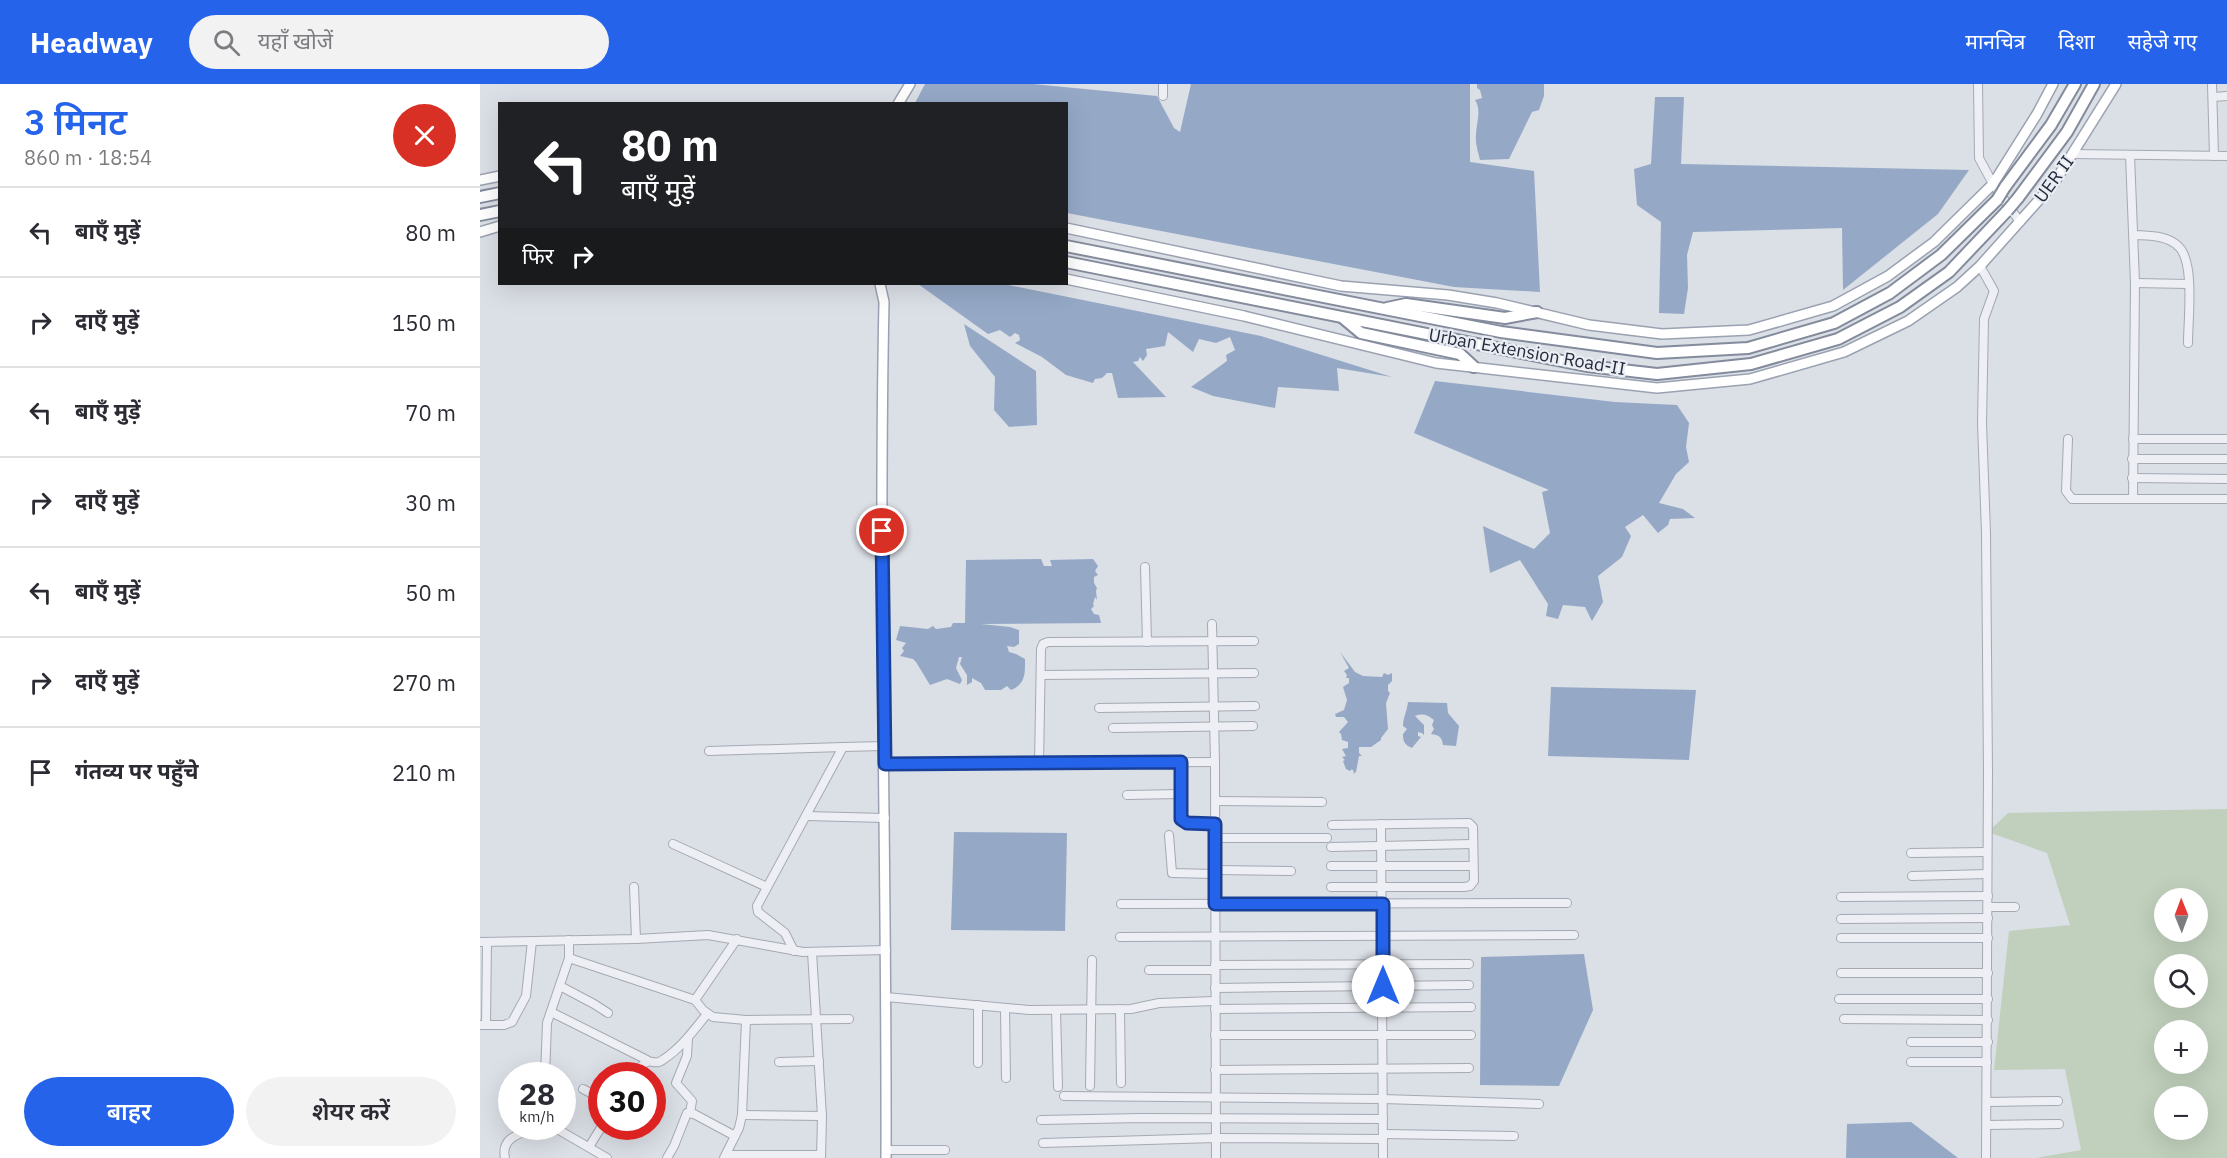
<!DOCTYPE html>
<html lang="hi">
<head>
<meta charset="utf-8">
<style>
  :root { --surface:#fff; --page:#f2f2f3; --text:#2b2b33; --muted:#7c7c81; --line:#e1e1e2; --accent:#2563eb }
  body { margin:0; font-family:"IBM Plex Sans","Noto Sans Devanagari",sans-serif; background:var(--page); color:var(--text); height:100vh; display:flex; flex-direction:column; font-size:22px; white-space:nowrap }
  * { box-sizing:border-box; margin:0 }
  p { font-size:20px; color:var(--muted) }
  .icon { flex:none; width:33px; height:33px; fill:none; stroke:currentColor; stroke-width:2; stroke-linecap:round; stroke-linejoin:round }
  .map { position:relative; flex:1; overflow:hidden }
  .sheet { display:flex; flex-direction:column; background:var(--surface); width:480px }
  .sheet>* { flex:none }
  .guide { position:absolute; left:18px; top:18px; width:570px; height:183px; border-radius:0px; box-shadow:0 6px 24px #0002; background:#202124; color:#fff; overflow:hidden }
  .needle { width:39px; rotate:359deg }
  .controls { position:absolute; left:1674px; top:804px; display:grid; gap:12px }
  .controls a { display:grid; place-items:center; width:54px; height:54px; border-radius:50%; background:var(--surface); box-shadow:0 6px 24px #0002; font-size:30px }
  .speed { position:absolute; left:18px; top:978px; display:flex; gap:12px; font-size:30px; font-weight:700; text-align:center }
  .speed>* { display:grid; place-content:center; width:78px; height:78px; border-radius:50%; background:var(--surface); box-shadow:0 6px 24px #0002; line-height:1 }
  .speed small { font-size:15px; font-weight:400 }
  .speed .limit { border:9px solid #d22; background:#fff; color:#111 }
  .pin { position:absolute; display:grid; place-items:center; width:51px; height:51px; color:#fff; margin:-26px; border:3px solid #fff; border-radius:50%; box-shadow:0 2px 6px #0007 }
  .me { position:absolute; width:66px; margin:-33px; rotate:0deg; stroke-linejoin:round; filter:drop-shadow(0 0 4px #0008) }
  .turn { display:flex; align-items:center; gap:21px; height:126px; padding:0 24px; font-size:27px }
  .turn .icon { width:78px; height:78px; stroke-width:2.5 }
  .turn b { display:block; font-size:42px; line-height:51px }
  .then { display:flex; align-items:center; height:57px; padding:0 24px; background:#0003; gap:12px; font-size:22px }
  .round { display:grid; place-items:center; flex:none; width:63px; height:63px; border-radius:32px; background:var(--page) }
  .summary { display:flex; align-items:center; justify-content:space-between; height:102px; padding:0 24px }
  h1 { font-size:36px; font-weight:600; line-height:45px; color:var(--accent) }
  .button { display:flex; gap:12px; margin-top:auto; padding:12px 24px }
  .button a { flex:1; height:69px; border-radius:36px; background:var(--accent); color:#fff; font-size:24px; font-weight:600; line-height:69px; text-align:center }
  .button a+a { background:var(--page); color:var(--text) }
  ul { padding:0; list-style:none }
  li { display:flex; align-items:center; gap:18px; height:90px; padding:0 24px; border-top:2px solid var(--line) }
  li div { flex:1 }
  li b { display:block; font-size:22px }
  li em { font-style:normal }
  header { display:flex; align-items:center; gap:36px; box-sizing:border-box; height:84px; padding:0 30px; background:var(--accent); color:#fff }
  header strong { font-size:28px }
  nav { display:flex; gap:33px; margin-inline-start:auto; font-size:21px }
  .search { width:420px; height:54px; background:var(--page); display:flex; align-items:center; gap:15px; box-sizing:border-box; padding:0 21px; border-radius:33px; color:var(--muted); font-size:22px }
  main { display:flex; flex:1; min-height:0 }
  .map>svg:first-child { display:block }
</style>
</head>
<body>
<header>
<strong>Headway</strong>
<div class="search"><svg class="icon" aria-label="search" viewBox="0 0 24 24"><circle cx="10" cy="10" r="6"/><path d="M15 15l6 6"/></svg>यहाँ खोजें</div>
<nav><a>मानचित्र</a><a>दिशा</a><a>सहेजे गए</a></nav>
</header>
<main>
<section class="sheet">
<div class="summary"><div><h1>3 मिनट</h1><p>860 m · 18:54</p></div><a class="round" style="background:#d93025;color:#fff"><svg class="icon" aria-label="close" viewBox="0 0 24 24"><path d="M6 6l12 12M18 6L6 18"/></svg></a></div>
<ul>
<li><svg class="icon" aria-label="left" viewBox="0 0 24 24"><path d="M17 20v-9H6M10 6l-5 5 5 5"/></svg><div><b>बाएँ मुड़ें</b></div><em>80 m</em></li>
<li><svg class="icon" aria-label="right" viewBox="0 0 24 24"><path d="M7 20v-9h11M14 6l5 5-5 5"/></svg><div><b>दाएँ मुड़ें</b></div><em>150 m</em></li>
<li><svg class="icon" aria-label="left" viewBox="0 0 24 24"><path d="M17 20v-9H6M10 6l-5 5 5 5"/></svg><div><b>बाएँ मुड़ें</b></div><em>70 m</em></li>
<li><svg class="icon" aria-label="right" viewBox="0 0 24 24"><path d="M7 20v-9h11M14 6l5 5-5 5"/></svg><div><b>दाएँ मुड़ें</b></div><em>30 m</em></li>
<li><svg class="icon" aria-label="left" viewBox="0 0 24 24"><path d="M17 20v-9H6M10 6l-5 5 5 5"/></svg><div><b>बाएँ मुड़ें</b></div><em>50 m</em></li>
<li><svg class="icon" aria-label="right" viewBox="0 0 24 24"><path d="M7 20v-9h11M14 6l5 5-5 5"/></svg><div><b>दाएँ मुड़ें</b></div><em>270 m</em></li>
<li><svg class="icon" aria-label="arrive" viewBox="0 0 24 24"><path d="M6 21V4h12l-3 4 3 4H6"/></svg><div><b>गंतव्य पर पहुँचे</b></div><em>210 m</em></li>
</ul>
<div class="button"><a>बाहर</a><a>शेयर करें</a></div>
</section>
<div class="map">
<svg width="1747" height="1074" viewBox="0 0 1747 1074">
  <rect width="100%" height="100%" fill="#dbdfe6"/>
  <!-- green -->
  <path fill="#c0d0bc" fill-rule="evenodd" d="M1747 725V1074H1556L1601 1066 1585 985 1514 986 1529 847 1590 841 1567 769 1508 748 1528 729ZM1684 814H1718V848H1684ZM1684 880H1718V914H1684ZM1684 946H1718V980H1684ZM1684 1012H1718V1046H1684Z"/>
  <!-- water -->
  <g fill="#95a9c7">
    <polygon points="445,0 553,0 677,12 694,44 700,48 711,0 990,0 990,78 1054,87 1060,208 974,203 587,129 586,20 435,19"/>
    <path d="M997 0H1064V12L1059 26 1052 28 1029 75 1000 76C998 68 995 59 996 51 996 40 1002 26 995 16L1002 14 1000 6 997 4Z"/>
    <polygon points="1175,13 1204,13 1201,80 1489,86 1458,130 1363,206 1362,144 1213,148 1207,171 1208,204 1204,230 1179,229 1181,138 1157,121 1154,85 1171,80"/>
    <polygon points="438,200 523,200 781,252 912,293 857,284 859,307 798,303 795,324 733,312 711,303 747,277 746,271 755,266 750,253 736,259 719,255 713,268 688,248 685,262 666,265 667,271 663,277 660,273 658,277 653,278 686,313 638,314 632,289 627,289 622,294 615,295 613,299 586,291 562,273 535,259 540,256 539,251 535,249 530,253 520,246 508,250"/>
    <polygon points="484,240 556,287 557,341 529,343 514,326 515,293 490,262"/>
    <polygon points="955,297 1135,318 1197,321 1209,339 1206,363 1209,378 1196,390 1179,419 1203,425 1215,434 1190,435 1188,441 1178,449 1163,431 1145,443 1151,452 1142,473 1118,492 1123,518 1112,537 1105,523 1083,521 1078,535 1066,532 1068,520 1040,476 1010,489 1003,442 1054,465 1070,449 1062,408 1069,406 934,349"/>
    <path d="M561 475 564 482H572L570 476 613 475 618 482 615 487 618 491 614 493V499L617 504 616 507 617 516 615 513 613 520 614 522 611 525 614 530 619 531 621 539 501 540 530 543 539 546V560L534 563 527 562 529 568 536 570 545 575C545 589 546 600 531 606L527 602 521 606H505L501 599 492 594V598L487 601V591L480 580 482 573H479L476 584 482 596 480 600 467 595 450 601 436 578 433 575 420 572 424 567 422 564 426 559 416 556 420 542 448 545 453 542 456 545 471 543 473 539H485L486 476Z"/>
    <polygon points="860,568 875,588 883,592 902,593 904,589 908,591 912,589 912,597 908,601 908,607 910,609 906,619 908,645 901,654 901,656 891,663 879,663 879,669 882,672 879,672 876,688 873,690 874,688 872,685 870,687 866,685 863,677 865,676 862,673 866,672 862,665 868,664 868,658 862,656 861,650 859,648 868,638 864,633 856,633 855,630 864,626 867,616 863,603 869,599 869,594 866,594 867,591 864,587 869,584"/>
    <polygon points="1071,603 1216,606 1209,676 1068,672"/>
    <path d="M928 618 967 619 968 629 979 642 976 662 963 661C962 653 959 651 951 650L954 645 952 641 954 636C948 631 943 629 935 632L944 641V651L942 649 938 648V652L941 653 932 664C925 661 923 658 923 650L927 645 923 642C923 634 927 627 928 618Z"/>
    <polygon points="474,748 587,749 585,847 471,846"/>
    <polygon points="1104,870 1113,926 1079,1002 1000,1001 1001,873"/>
    <polygon points="1431,1038 1478,1074 1366,1074 1367,1040"/>
  </g>
  <g fill="none" stroke-linecap="round" stroke-linejoin="round">
    <defs>
      <g id="minor">
        <polyline points="683,0 683,12"/>
        <polyline points="1498,0 1499,74 1513,100 1540,138"/>
        <polyline points="1732,0 1734,72"/>
        <polyline points="1733,13 1747,12"/>
        <polyline points="1592,70 1747,72"/>
        <polyline points="1650,71 1655,199 1653,415"/>
        <path d="M1655 151C1669 152 1688 151 1699 163 1715 179 1708 236 1708 259"/>
        <polyline points="1500,182 1514,207 1504,235 1502,339 1506,449 1508,688 1506,1074"/>
        <polyline points="1655,199 1709,200"/>
        <polyline points="1588,355 1586,407 1592,415 1747,415"/>
        <polyline points="1653,355 1747,355"/>
        <polyline points="1652,375 1747,375"/>
        <polyline points="1652,394 1747,395"/>
        <polyline points="665,483 667,558"/>
        <polyline points="732,540 735,678 736,1074"/>
        <polyline points="561,591 774,589"/>
        <polyline points="619,624 775,622"/>
        <polyline points="633,644 773,642"/>
        <polyline points="229,667 363,663"/>
        <polyline points="701,678 701,735 707,739 735,739"/>
        <polyline points="405,680 735,678"/>
        <polyline points="559,680 561,565 563,560 568,558 774,557"/>
        <polyline points="647,711 700,710"/>
        <polyline points="735,717 842,718"/>
        <polyline points="326,732 405,734"/>
        <polyline points="901,740 903,1074"/>
        <polyline points="689,751 692,789 735,790"/>
        <polyline points="735,754 847,754"/>
        <polyline points="193,760 287,803"/>
        <polyline points="851,763 993,760"/>
        <polyline points="1431,769 1507,768"/>
        <polyline points="851,782 993,782"/>
        <polyline points="735,786 811,787"/>
        <polyline points="1432,792 1507,790"/>
        <polyline points="154,803 156,855"/>
        <polyline points="851,803 984,803 990,802 994,797 993,743 989,739 852,741"/>
        <polyline points="1361,813 1508,812"/>
        <polyline points="641,820 1087,819"/>
        <polyline points="1508,823 1535,823"/>
        <polyline points="1361,835 1508,834"/>
        <polyline points="640,853 1094,851"/>
        <polyline points="1361,854 1508,854"/>
        <polyline points="257,855 215,916 223,926 233,933 266,936 369,935"/>
        <polyline points="89,856 89,874 215,916"/>
        <polyline points="0,858 156,855 228,851 323,868 406,866"/>
        <polyline points="314,867 305,849 278,828 277,822 363,663 404,662"/>
        <polyline points="332,868 342,1032 341,1074"/>
        <polyline points="735,881 989,880"/>
        <polyline points="669,886 735,886"/>
        <polyline points="1361,889 1508,889"/>
        <polyline points="80,902 114,920 128,929"/>
        <polyline points="735,904 989,901"/>
        <polyline points="406,913 549,926 651,925 679,919 735,917"/>
        <polyline points="1359,915 1508,915"/>
        <polyline points="525,924 526,994"/>
        <polyline points="640,925 641,999"/>
        <polyline points="735,925 991,923"/>
        <polyline points="576,926 578,1003"/>
        <polyline points="71,928 167,976"/>
        <polyline points="1364,935 1508,936"/>
        <polyline points="0,941 24,941 32,938 46,912 52,857"/>
        <polyline points="6,941 7,858"/>
        <polyline points="735,951 991,951"/>
        <polyline points="208,954 207,972 196,999 212,1017 210,1029"/>
        <polyline points="1431,958 1508,958"/>
        <polyline points="299,978 339,977"/>
        <polyline points="1431,978 1507,978"/>
        <polyline points="498,979 498,921"/>
        <polyline points="735,986 989,984"/>
        <polyline points="65,992 67,939 89,874"/>
        <path d="M154 992C172 965 170 986 184 975 201 964 214 946 227 930"/>
        <polyline points="610,1002 612,876"/>
        <polyline points="103,1005 122,1015"/>
        <polyline points="584,1012 903,1015 1059,1020"/>
        <polyline points="1507,1018 1578,1017"/>
        <polyline points="262,1031 342,1032"/>
        <polyline points="561,1036 661,1034 903,1035"/>
        <polyline points="1507,1041 1579,1040"/>
        <polyline points="72,1042 127,1074"/>
        <polyline points="903,1050 1034,1052"/>
        <polyline points="563,1059 736,1054 903,1055"/>
        <polyline points="109,1063 122,1042"/>
        <polyline points="406,1066 465,1066"/>
        <polyline points="246,1071 341,1071"/>
        <path d="M25 1074C20 1051 45 1049 59 1042"/>
        <polyline points="187,1074 194,1062 207,1029 214,1030 255,1052"/>
        <polyline points="244,1074 259,1044 262,1031 266,936"/>
      </g>
      <g id="major">
        <polyline points="418,20 430,0"/>
        <polyline points="0,96 20,92"/>
        <polyline points="586,144 861,202 968,211 1017,219 1109,241 1182,250 1269,246 1353,222 1408,192 1454,158 1513,100 1557,30 1573,0"/>
        <polyline points="0,148 20,142"/>
        <polyline points="586,195 764,232 956,279 1177,304 1270,295 1364,268 1428,237 1477,203 1500,182 1574,99 1636,0"/>
        <path d="M400 200 404 218C398 503 407 789 406 1074"/>
      </g>
      <g id="highway">
        <polyline points="1525,103 1571,41 1595,0"/>
        <polyline points="0,113 20,109"/>
        <polyline points="1538,114 1587,48 1614,0"/>
        <polyline points="0,131 20,127"/>
        <polyline points="586,162 1021,248 1177,269 1268,264 1354,239 1410,209 1461,171 1517,116"/>
        <polyline points="586,178 1107,282 1177,290 1271,280 1358,255 1420,223 1469,188 1527,127"/>
        <polyline points="907,224 926,220 1025,234 1057,228"/>
        <polyline points="863,234 881,249 980,270 994,283"/>
      </g>
    </defs>
    <!-- minor casing -->
    <use href="#minor" stroke="#a4a9b3" stroke-width="10"/>
    <!-- major casing -->
    <use href="#major" stroke="#9aa2b1" stroke-width="12"/>
    <!-- highway casing -->
    <use href="#highway" stroke="#838b9c" stroke-width="14"/>
    <!-- minor -->
    <use href="#minor" stroke="#eeeff4" stroke-width="8"/>
    <!-- major -->
    <use href="#major" stroke="#fff" stroke-width="9"/>
    <!-- highway -->
    <use href="#highway" stroke="#fff" stroke-width="10"/>
    <defs>
      <g id="highway-bridge">
        <polyline points="1517,116 1525,103"/>
        <polyline points="1527,127 1538,114"/>
      </g>
    </defs>
    <!-- highway-bridge casing -->
    <use href="#highway-bridge" stroke="#838b9c" stroke-width="14" stroke-linecap="butt"/>
    <!-- highway-bridge -->
    <use href="#highway-bridge" stroke="#fff" stroke-width="10"/>
  </g>
  <g fill="none" stroke-linecap="round" stroke-linejoin="round">
    <defs>
      <polyline id="route" points="402,447 405,680 701,678 701,735 707,739 735,740 735,820 903,820 903,902"/>
    </defs>
    <!-- route casing -->
    <use href="#route" stroke="#184099" stroke-width="15"/>
    <!-- route -->
    <use href="#route" stroke="#2563eb" stroke-width="10"/>
  </g>
  <g text-anchor="middle" stroke-width="4.5" stroke-linejoin="round" paint-order="stroke">
    <!-- street labels -->
    <g font-size="18" fill="#252c3c" stroke="#eaedf4">
      <text transform="translate(1574 95) rotate(-54)" y="6">UER II</text>
      <text transform="translate(1047 268) rotate(10)" y="6">Urban Extension Road-II</text>
    </g>
  </g>
</svg>
<div class="controls">
<a><svg class="needle" viewBox="-14 -14 28 28"><path d="M0-13l5 13h-10z" fill="#e53935"/><path d="M0 13l5-13h-10z" fill="#7c7c81"/></svg></a>
<a><svg class="icon" aria-label="search" viewBox="0 0 24 24"><circle cx="10" cy="10" r="6"/><path d="M15 15l6 6"/></svg></a>
<a>+</a>
<a>−</a>
</div>
<div class="speed"><div>28<small>km/h</small></div><div class="limit">30</div></div>
<div class="pin" style="left:402px;top:447px;background:#d93025"><svg class="icon" aria-label="arrive" viewBox="0 0 24 24"><path d="M6 21V4h12l-3 4 3 4H6"/></svg></div>
<svg class="me" style="left:903px;top:902px" viewBox="-20 -20 40 40"><circle r="19" fill="#fff"/><path d="M0-13L10 11 0 6-10 11z" fill="#2563eb"/></svg>
<div class="guide">
<div class="turn"><svg class="icon" aria-label="left" viewBox="0 0 24 24"><path d="M17 20v-9H6M10 6l-5 5 5 5"/></svg><div><b>80 m</b>बाएँ मुड़ें</div></div>
<div class="then">फिर<svg class="icon" aria-label="right" viewBox="0 0 24 24"><path d="M7 20v-9h11M14 6l5 5-5 5"/></svg></div>
</div>
</div>
</main>
</body>
</html>
